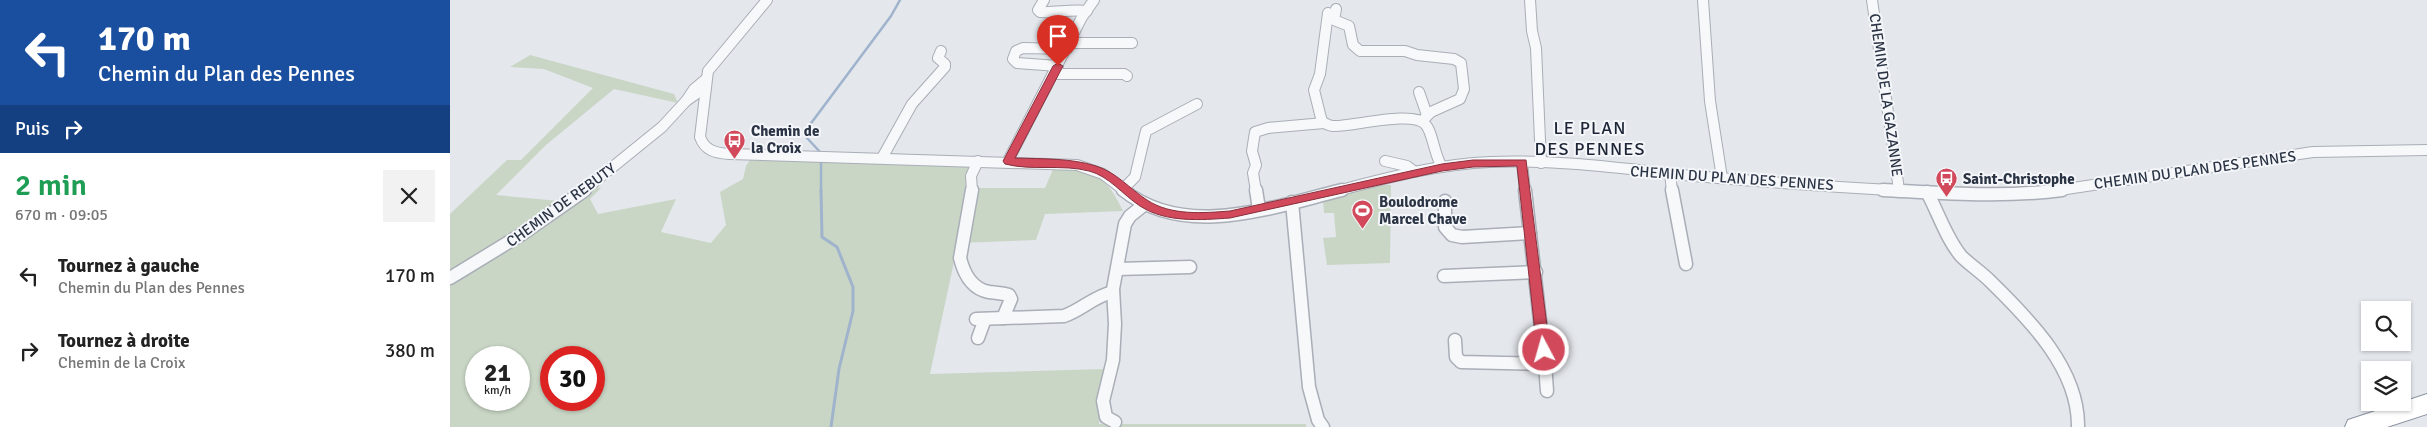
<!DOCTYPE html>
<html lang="fr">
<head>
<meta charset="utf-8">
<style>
  :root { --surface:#fff; --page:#f2f2f2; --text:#222; --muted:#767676 }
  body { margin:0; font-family:Signika,sans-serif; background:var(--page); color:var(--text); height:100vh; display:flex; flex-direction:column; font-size:19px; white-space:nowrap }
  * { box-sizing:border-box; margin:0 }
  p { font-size:16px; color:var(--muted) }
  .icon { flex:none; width:28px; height:28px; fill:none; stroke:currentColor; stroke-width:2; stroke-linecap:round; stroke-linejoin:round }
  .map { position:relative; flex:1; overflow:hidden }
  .drawer { display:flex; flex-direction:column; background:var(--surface); width:450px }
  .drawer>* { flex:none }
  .guide { background:#1a4fa0; color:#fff; overflow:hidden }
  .fabs { position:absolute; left:1911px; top:301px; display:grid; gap:10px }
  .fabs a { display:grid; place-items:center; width:50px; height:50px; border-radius:0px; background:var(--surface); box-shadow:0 1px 4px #0004; font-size:25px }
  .speed { position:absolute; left:15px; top:346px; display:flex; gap:10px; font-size:25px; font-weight:700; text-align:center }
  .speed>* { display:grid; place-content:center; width:65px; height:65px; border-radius:50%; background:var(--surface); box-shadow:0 1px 4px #0004; line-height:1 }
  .speed small { font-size:12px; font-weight:400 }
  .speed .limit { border:8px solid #d22; background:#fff; color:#111 }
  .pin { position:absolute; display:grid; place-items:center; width:42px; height:42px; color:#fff; margin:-51px -21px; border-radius:50% 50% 50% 0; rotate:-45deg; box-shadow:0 0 5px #0007 }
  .pin .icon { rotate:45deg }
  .me { position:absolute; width:55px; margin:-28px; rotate:354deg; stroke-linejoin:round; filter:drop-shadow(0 0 4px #0008) }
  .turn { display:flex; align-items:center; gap:18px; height:105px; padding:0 15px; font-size:22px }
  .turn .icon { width:65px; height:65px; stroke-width:2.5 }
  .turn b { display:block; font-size:35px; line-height:42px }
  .then { display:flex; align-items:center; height:48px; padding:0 15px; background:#0003; gap:10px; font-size:19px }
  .round { display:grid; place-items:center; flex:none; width:52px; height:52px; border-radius:0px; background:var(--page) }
  .overview { display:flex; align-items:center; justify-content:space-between; height:85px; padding:0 15px }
  h1 { font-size:30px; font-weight:600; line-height:38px; color:#1e9e55 }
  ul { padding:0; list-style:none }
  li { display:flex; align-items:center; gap:15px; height:75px; padding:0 15px }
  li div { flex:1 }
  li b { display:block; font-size:19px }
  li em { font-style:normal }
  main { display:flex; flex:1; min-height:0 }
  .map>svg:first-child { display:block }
</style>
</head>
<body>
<main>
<section class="drawer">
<div class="guide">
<div class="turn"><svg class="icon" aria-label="left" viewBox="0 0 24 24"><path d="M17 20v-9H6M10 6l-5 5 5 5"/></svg><div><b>170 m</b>Chemin du Plan des Pennes</div></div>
<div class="then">Puis<svg class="icon" aria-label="right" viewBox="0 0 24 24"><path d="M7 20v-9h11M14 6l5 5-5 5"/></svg></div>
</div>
<div class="overview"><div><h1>2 min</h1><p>670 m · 09:05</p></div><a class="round"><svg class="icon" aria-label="close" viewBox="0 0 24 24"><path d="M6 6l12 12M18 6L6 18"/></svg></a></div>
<ul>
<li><svg class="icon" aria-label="left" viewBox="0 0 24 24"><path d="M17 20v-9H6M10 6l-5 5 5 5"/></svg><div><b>Tournez à gauche</b><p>Chemin du Plan des Pennes</p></div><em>170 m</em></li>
<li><svg class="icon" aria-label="right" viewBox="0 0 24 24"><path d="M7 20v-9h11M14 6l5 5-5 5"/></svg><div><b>Tournez à droite</b><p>Chemin de la Croix</p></div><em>380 m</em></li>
</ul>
</section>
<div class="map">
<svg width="1977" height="427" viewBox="0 0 1977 427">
  <rect width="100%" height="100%" fill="#e4e7ec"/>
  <!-- green -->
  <g fill="#c9d6c5" fill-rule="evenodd">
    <polygon points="80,55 224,94 228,103 164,89 96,145 46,195 109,201 56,238 0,272 0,214 57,160 71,160 143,88 94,69 60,67"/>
    <path d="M300 160 523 164 518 188H595L604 167C645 172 655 173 673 211L595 214 586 240 508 243 480 374 654 369 649 424H856V427H0V283L94 226 146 187 151 188 140 199 148 214 226 199 211 232 261 243 276 225 270 192 293 179 296 166ZM26 358H69V400H26ZM101 358H144V400H101Z"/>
    <polygon points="933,185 941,185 940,263 877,265 873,238 886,237 884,213 874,213 873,199"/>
  </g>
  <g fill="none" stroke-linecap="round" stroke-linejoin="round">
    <!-- stream-far1 -->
    <g stroke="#9fb4cc" stroke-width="2.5">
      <polyline points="371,153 357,138 356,130 441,16 450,0"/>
      <polyline points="371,161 371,191"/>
    </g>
    <!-- stream -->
    <polyline stroke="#9fb4cc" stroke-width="3" points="371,190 372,237 387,247 403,287 403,311 389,369 381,427"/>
    <defs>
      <g id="minor-far1">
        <path d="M317 0 258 71 250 137C255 151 266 153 279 154L627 165 653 174 675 191"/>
        <path d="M594 0 588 10 590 12C606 13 621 9 637 11"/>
        <polyline points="1080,0 1082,31 1086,48 1091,163"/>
        <polyline points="1253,0 1260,101 1272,178"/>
        <polyline points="1422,0 1449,190"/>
        <polyline points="886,9 884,20 899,26 903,45 910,51 955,51 967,55 1004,59 1011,63 1014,89 1010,99 981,112 972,121"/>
        <path d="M878 13 870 74 864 90 872 122C875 123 879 126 883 126 902 127 962 110 975 124 983 132 984 155 992 167"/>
        <polyline points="620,43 682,43"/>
        <polyline points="608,66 567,63 563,59 566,51 573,48 617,49"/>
        <polyline points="604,74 674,74 677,76"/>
        <polyline points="256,79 244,89 236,101 256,87"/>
        <polyline points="969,92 977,115"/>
        <polyline points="432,158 462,104 495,67 495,64 488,58 491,51"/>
        <polyline points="558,161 632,17 644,0"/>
        <polyline points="935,161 957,166 965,172"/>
        <polyline points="1072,163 1075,191"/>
        <polyline points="1220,173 1222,191"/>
        <polyline points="673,189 685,177 696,131 747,104"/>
        <polyline points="133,191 212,127 236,101"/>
        <polyline points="522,191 521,176 528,161"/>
        <polyline points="806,191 803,173 806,165 802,151 805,132 818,128 874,123"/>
        <path d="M887 191C937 178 988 164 1040 162 1108 159 1176 169 1244 176 1314 182 1385 187 1456 191"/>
        <polyline points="1603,191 1863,152 1977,150"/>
      </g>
      <g id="minor">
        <path d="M522 190 510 258C514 274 522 289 539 292 546 293 552 293 559 295L561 299 553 318"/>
        <path d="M673 190C736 240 822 207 892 190"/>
        <polyline points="806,190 809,209"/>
        <polyline points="1222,190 1236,264"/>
        <path d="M1433 190C1493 193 1552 198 1612 190"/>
        <path d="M1477 192C1488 212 1496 238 1511 256 1520 265 1531 272 1540 281 1579 319 1629 369 1628 427"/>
        <polyline points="995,201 995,227 1002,235 1012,237 1080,233"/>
        <polyline points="842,202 859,387 868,420 873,427"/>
        <polyline points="667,269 740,267"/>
        <polyline points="994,276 1086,272"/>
        <polyline points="0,278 72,234 135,190"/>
        <path d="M526 319 614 316C632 310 644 296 663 292"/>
        <polyline points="528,338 535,319"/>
        <polyline points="1005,340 1006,357 1011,362 1095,364 1075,190"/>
        <polyline points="1095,364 1097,391"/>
        <polyline points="665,422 656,417 653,401 663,360 665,324 663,289 675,224 680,216 695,204"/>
      </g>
      <polygon id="motorway" points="1977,394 1977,414 1937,427 1895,427 1898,420"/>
    </defs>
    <!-- minor-far1 casing -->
    <use href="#minor-far1" stroke="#a9aeb7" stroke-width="12"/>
    <!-- minor casing -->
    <use href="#minor" stroke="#a9aeb7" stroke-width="15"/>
    <!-- motorway casing -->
    <use href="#motorway" stroke="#8b94a3" stroke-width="2"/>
    <!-- minor-far1 -->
    <use href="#minor-far1" stroke="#f7f8fa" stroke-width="10"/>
    <!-- minor -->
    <use href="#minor" stroke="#f7f8fa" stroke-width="12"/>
    <!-- motorway -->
    <use href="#motorway" fill="#fff" fill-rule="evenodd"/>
  </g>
  <!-- route -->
  <path fill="#d1495b" stroke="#882f3b" d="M608 63 613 66 565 158C592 159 621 158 646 166 666 172 680 189 697 200 721 216 754 213 780 211L992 164 1023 160H1076L1100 350 1098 353H1089L1087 350 1067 166 1023 167 992 171 780 218C751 220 716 223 690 206 673 195 659 176 639 171 612 164 582 171 555 164L553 161 603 66Z"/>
  <!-- icons -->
  <defs>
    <symbol id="bus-pin" viewBox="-11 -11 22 30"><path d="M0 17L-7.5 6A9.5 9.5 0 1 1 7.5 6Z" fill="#d1495b" stroke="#f4f6f9"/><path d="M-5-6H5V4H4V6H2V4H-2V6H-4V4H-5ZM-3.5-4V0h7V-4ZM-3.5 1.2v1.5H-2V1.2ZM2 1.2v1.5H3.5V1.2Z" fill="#fff"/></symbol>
    <symbol id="stadium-pin" viewBox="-11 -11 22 30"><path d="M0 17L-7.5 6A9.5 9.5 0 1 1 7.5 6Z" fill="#d1495b" stroke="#f4f6f9"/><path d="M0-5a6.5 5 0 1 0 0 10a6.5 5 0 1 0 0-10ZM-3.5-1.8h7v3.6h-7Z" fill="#fff"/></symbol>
  </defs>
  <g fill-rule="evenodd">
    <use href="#bus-pin" x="272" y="128" width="25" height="34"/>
    <use href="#bus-pin" x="1484" y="166" width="25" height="34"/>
    <use href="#stadium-pin" x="900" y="198" width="25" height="34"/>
  </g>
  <g text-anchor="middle" stroke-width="4" stroke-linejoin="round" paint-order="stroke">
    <!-- street labels -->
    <g font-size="15" fill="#2b3445" stroke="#f4f6f9">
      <text transform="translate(1436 95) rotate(82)" y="5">CHEMIN DE LA GAZANNE</text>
      <text transform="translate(1745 170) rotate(-8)" y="5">CHEMIN DU PLAN DES PENNES</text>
      <text transform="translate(1282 178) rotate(4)" y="5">CHEMIN DU PLAN DES PENNES</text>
      <text transform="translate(111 205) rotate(-36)" y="5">CHEMIN DE REBUTY</text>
    </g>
    <!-- poi labels -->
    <g font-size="15" font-weight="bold" fill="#2b3445" stroke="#f4f6f9" text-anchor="start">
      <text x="301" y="136">Chemin de<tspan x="301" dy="17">la Croix</tspan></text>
      <text x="1513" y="184">Saint-Christophe</text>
      <text x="929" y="207">Boulodrome<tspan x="929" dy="17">Marcel Chave</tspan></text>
    </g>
    <!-- quarter labels -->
    <g font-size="18" letter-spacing="1" fill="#1d2536" stroke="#f4f6f9">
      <text x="1140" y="134">LE PLAN<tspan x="1140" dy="21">DES PENNES</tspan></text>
    </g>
  </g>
</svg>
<div class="fabs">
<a><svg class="icon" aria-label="search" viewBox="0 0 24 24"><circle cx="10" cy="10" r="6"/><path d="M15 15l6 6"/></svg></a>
<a><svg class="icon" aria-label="layers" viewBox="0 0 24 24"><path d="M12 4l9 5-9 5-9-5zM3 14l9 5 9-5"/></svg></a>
</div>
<div class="speed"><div>21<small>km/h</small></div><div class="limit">30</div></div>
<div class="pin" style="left:608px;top:66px;background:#d93025"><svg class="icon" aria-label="arrive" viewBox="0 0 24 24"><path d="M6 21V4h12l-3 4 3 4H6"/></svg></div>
<svg class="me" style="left:1094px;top:350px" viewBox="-20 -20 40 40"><circle r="17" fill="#d1495b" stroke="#fff" stroke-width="3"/><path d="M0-11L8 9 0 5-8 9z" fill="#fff"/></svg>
</div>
</main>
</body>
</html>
